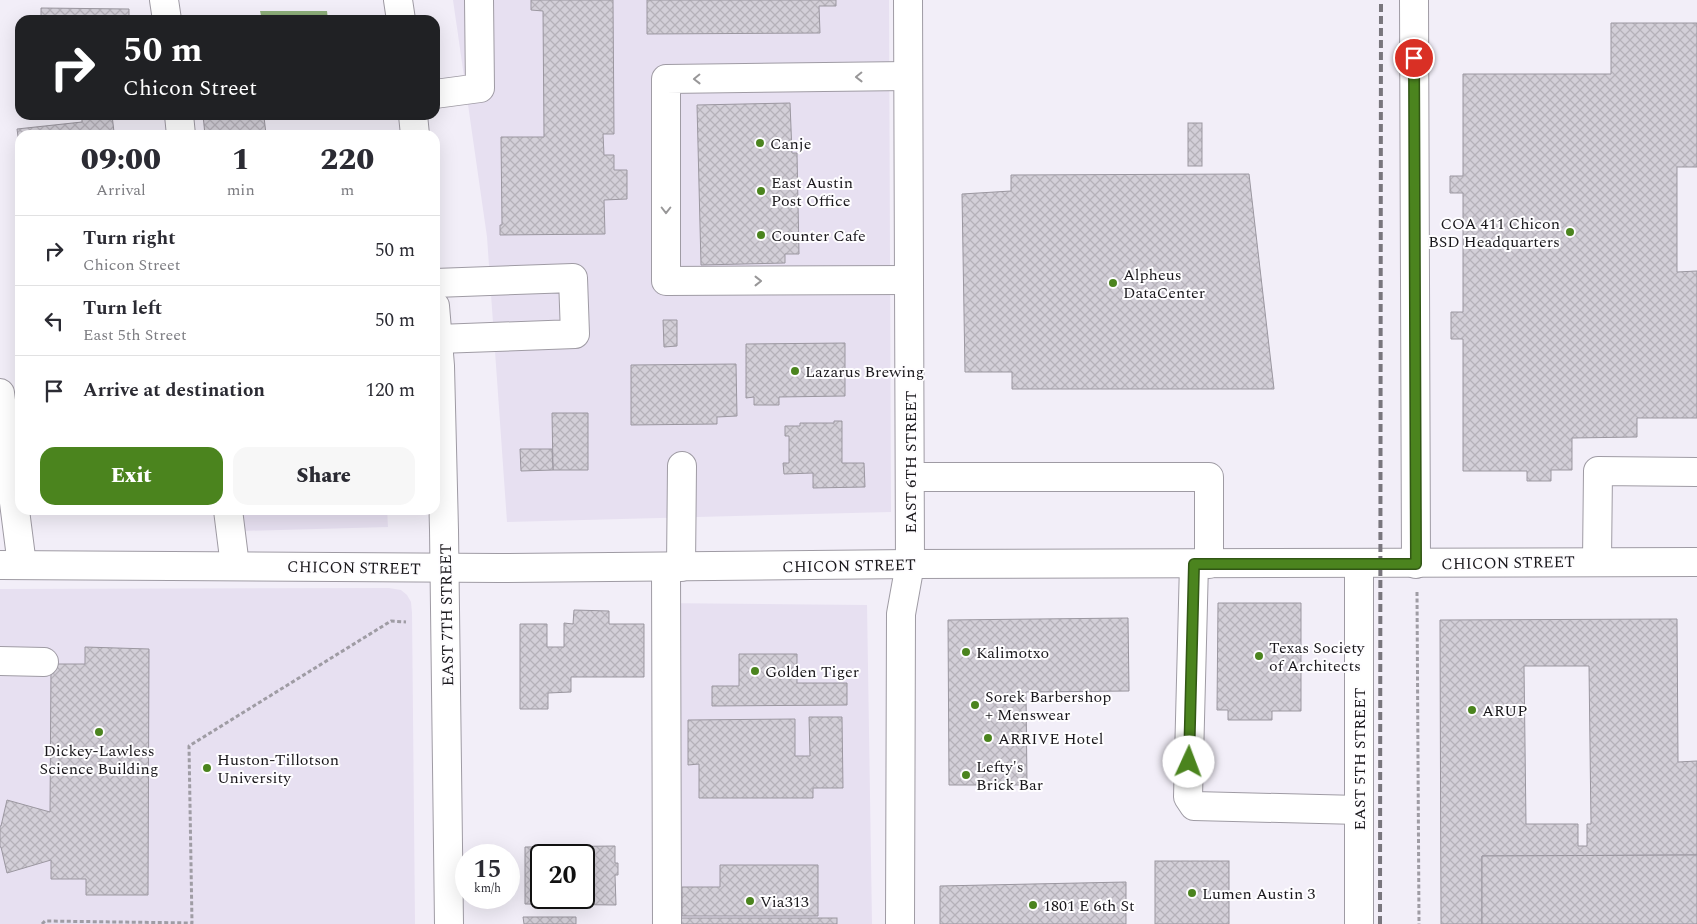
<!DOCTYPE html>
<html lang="en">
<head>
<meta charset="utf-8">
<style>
  :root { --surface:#fff; --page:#f7f7f7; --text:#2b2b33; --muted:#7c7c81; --line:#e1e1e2; --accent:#4b841e }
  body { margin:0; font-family:Spectral,serif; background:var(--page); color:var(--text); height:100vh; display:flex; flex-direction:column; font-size:19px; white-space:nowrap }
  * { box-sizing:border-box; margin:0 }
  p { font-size:16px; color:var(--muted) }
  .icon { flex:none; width:28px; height:28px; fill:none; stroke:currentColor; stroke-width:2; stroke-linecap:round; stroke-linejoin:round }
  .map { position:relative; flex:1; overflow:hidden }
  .details { position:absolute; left:15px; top:130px; width:425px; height:385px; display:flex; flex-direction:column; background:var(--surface); border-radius:15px; box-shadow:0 5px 20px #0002 }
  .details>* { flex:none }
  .top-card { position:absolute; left:15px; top:15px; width:425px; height:105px; border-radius:15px; box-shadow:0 5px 20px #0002; background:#202124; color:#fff; overflow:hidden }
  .speed { position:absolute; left:455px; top:844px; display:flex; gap:10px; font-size:25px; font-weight:700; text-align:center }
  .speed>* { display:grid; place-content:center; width:65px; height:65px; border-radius:50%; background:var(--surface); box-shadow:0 5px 20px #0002; line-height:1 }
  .speed small { font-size:12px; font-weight:400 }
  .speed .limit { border:2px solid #111; border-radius:8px; background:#fff; color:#111 }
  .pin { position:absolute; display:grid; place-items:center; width:42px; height:42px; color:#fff; margin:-21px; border:2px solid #fff; border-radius:50%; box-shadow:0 1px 5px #0007 }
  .me { position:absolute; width:55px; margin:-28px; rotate:2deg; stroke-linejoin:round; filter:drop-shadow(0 0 4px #0008) }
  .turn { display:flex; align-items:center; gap:18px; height:105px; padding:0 25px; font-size:22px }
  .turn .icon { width:65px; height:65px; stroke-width:2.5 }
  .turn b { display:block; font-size:35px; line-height:42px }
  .eta { display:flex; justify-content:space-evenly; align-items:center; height:85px; text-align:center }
  .eta b { font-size:30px; font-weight:800; line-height:35px }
  .button { display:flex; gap:10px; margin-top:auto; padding:10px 25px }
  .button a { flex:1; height:58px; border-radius:15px; background:var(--accent); color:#fff; font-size:20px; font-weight:800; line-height:58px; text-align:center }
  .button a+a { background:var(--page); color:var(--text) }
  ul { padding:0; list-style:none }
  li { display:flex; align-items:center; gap:15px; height:70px; padding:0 25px; border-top:1px solid var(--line) }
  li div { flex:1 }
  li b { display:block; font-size:19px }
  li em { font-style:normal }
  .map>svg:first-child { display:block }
</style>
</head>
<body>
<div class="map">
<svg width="1697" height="924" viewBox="0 0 1697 924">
  <defs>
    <pattern id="water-rules" width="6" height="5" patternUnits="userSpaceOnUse" patternTransform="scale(1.25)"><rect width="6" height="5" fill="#8dae7a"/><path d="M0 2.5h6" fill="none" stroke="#728d63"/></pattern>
    <pattern id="building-cross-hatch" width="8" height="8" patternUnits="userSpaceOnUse" patternTransform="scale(1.25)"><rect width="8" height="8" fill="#d3cfd8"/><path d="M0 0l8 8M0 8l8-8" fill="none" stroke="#b5b1b9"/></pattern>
  </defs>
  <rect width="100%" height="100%" fill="#f2eef8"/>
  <!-- built -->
  <g fill="#e7e0f1">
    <polygon points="453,0 889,0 891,512 507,522 487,237"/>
    <polygon points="239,510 387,510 388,527 242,531"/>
    <polygon points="389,588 401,590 407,595 411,602 412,613 415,924 0,924 0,589"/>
    <polygon points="656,603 867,605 872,924 656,924"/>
  </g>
  <!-- water -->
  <polygon fill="url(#water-rules)" points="260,11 327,11 328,20 262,20"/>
  <!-- building -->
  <g fill="url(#building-cross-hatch)" stroke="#9b97a0" fill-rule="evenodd">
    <polygon points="531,0 613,0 614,134 603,134 604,155 614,155 614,170 627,170 627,199 604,200 605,234 500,235 500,225 502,225 501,137 544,137 543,11 531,10"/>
    <polygon points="647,0 836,0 836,6 819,6 820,33 647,34"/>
    <polygon points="41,8 129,9 129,20 41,20"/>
    <polygon points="1611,23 1697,23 1697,167 1677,167 1677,272 1697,271 1697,418 1637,418 1637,437 1572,438 1572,470 1551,470 1551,481 1527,481 1527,471 1463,471 1463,339 1451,339 1451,312 1463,312 1463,193 1450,193 1450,176 1463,176 1463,74 1611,74"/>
    <polygon points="790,103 792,153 797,153 799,254 785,254 785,263 701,265 697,105"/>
    <polygon points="112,115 114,132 87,135 20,135 20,151 17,129 82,122 82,118"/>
    <polygon points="203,115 261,115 261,117 264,117 266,134 205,135"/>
    <rect x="1188" y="123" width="14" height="43"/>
    <polygon points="1249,174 1274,389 1012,389 1012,372 965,372 962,194 1011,191 1011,175"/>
    <polygon points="663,320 677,320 677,346 664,347"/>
    <polygon points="845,343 845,396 779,397 779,405 754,405 754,397 746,398 746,344"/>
    <polygon points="736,364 737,416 717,417 717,424 631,425 631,365"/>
    <polygon points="552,413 588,413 588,470 553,470"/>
    <polygon points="834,421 842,421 842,463 864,463 865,487 813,488 813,473 784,474 783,463 789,463 789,436 785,436 785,426 800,426 800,423 834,423"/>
    <polygon points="520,449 552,449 553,470 521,471"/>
    <polygon points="1218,603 1301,603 1301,711 1272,711 1272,720 1228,720 1228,710 1217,710"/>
    <polygon points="574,610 609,611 609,624 644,624 644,677 571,677 571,692 548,693 548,709 520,709 520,624 547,624 547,647 564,647 564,623 573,624"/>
    <polygon points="1128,618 1129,691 1026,692 1027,785 949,785 948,620"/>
    <path d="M1677 619 1678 762 1697 761V855L1482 856V924H1441L1440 620ZM1524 666H1589L1591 824H1587V846H1578V824H1526Z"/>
    <polygon points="85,647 149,649 148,895 86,895 86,879 51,879 51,860 7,873 1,847 0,847 0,826 1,826 7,800 50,812 51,664 85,664"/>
    <polygon points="739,654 797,654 797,683 847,683 847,705 712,706 712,686 739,686"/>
    <polygon points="809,717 842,717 843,788 813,788 813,798 699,798 699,764 688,765 688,720 795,719 795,756 810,756"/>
    <path d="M615 846V863H618V875H615L616 905 525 904V847ZM541 855H584V898H541Z"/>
    <polygon points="1697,855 1697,924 1482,924 1482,856"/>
    <rect x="1155" y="861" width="74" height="63"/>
    <polygon points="720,865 818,865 818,916 682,916 682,887 720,887"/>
    <polygon points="1126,882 1126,924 940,924 940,886"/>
    <polygon points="523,917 576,917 576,924 524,924"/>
    <rect x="678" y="918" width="159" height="6"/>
  </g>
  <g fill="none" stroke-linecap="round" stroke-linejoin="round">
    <defs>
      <g id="minor">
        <polyline points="164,0 167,20"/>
        <polyline points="1414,0 1416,564"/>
        <polyline points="908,76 666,79 666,281 909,280"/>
        <polyline points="435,94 480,88 479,0"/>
        <polyline points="179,115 181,135"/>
        <polyline points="435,283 573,278 575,334 438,339"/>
        <polyline points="0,393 22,565"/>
        <polyline points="910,477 1209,477 1209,564"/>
        <polyline points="228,510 235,566"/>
        <polyline points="1597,561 1598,471 1697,472"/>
        <polyline points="1194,564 1188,797 1194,806 1359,810"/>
        <polyline points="0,565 498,568 910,564 1697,562"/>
        <polyline points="666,567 667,924"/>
        <polyline points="681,567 682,466"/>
        <polyline points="0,661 44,662"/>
        <polyline points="900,924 901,614 910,564 908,0"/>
        <polyline points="1359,924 1359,563"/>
      </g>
      <g id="major">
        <polyline points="398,0 401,20"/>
        <polyline points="413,115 415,135"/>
        <polyline points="435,306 440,366 444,530 449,924"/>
      </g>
    </defs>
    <!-- minor casing -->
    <use href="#minor" stroke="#9f9ba4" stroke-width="30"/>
    <!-- major casing -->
    <use href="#major" stroke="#9f9ba4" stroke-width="30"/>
    <!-- path -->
    <g stroke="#9f9ca4" stroke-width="3" stroke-dasharray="4 2.5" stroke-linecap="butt">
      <polyline points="1417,592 1419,924"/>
      <polyline points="42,924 45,921 192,923 189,746 391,621 406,622"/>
    </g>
    <!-- minor -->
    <use href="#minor" stroke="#fff" stroke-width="28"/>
    <!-- major -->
    <use href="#major" stroke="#fff" stroke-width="28"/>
    <!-- rail -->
    <polyline stroke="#79767d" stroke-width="4" stroke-dasharray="8 4" stroke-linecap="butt" points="1380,924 1381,0"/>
  </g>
  <!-- one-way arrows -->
  <defs><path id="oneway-chevron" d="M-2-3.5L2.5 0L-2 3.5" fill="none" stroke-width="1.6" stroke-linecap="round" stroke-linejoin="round" transform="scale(1.25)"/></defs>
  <g stroke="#989798">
    <use href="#oneway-chevron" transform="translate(859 77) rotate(179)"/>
    <use href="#oneway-chevron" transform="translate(697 79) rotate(179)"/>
    <use href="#oneway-chevron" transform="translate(666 210) rotate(90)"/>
    <use href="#oneway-chevron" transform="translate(758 281)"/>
  </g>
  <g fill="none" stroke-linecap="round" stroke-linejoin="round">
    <defs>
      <polyline id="route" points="1189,762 1194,564 1416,564 1414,58"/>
    </defs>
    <!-- route casing -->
    <use href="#route" stroke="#315614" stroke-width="12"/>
    <!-- route -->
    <use href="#route" stroke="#4b841e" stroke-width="9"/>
  </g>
  <!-- markers -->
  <g fill="#4b841e" stroke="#fefdff" stroke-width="2">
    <circle cx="760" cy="143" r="5"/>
    <circle cx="761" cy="191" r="5"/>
    <circle cx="1570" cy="232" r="5"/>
    <circle cx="761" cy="235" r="5"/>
    <circle cx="1113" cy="283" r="5"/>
    <circle cx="795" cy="371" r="5"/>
    <circle cx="966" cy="652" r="5"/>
    <circle cx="1259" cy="656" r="5"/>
    <circle cx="755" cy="671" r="5"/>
    <circle cx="975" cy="705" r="5"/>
    <circle cx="1472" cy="710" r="5"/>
    <circle cx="99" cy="732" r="5"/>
    <circle cx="988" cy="738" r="5"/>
    <circle cx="207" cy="768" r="5"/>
    <circle cx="966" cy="775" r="5"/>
    <circle cx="1192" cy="893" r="5"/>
    <circle cx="750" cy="901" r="5"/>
    <circle cx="1033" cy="905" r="5"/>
  </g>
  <g text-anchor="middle" stroke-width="4" stroke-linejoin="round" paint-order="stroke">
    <!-- poi labels -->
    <g font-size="16" fill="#19171b" stroke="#fefdff" text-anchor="start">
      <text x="770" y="149">Canje</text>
      <text x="771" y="188">East Austin<tspan x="771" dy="18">Post Office</tspan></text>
      <text x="1560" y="229" text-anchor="end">COA 411 Chicon<tspan x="1560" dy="18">BSD Headquarters</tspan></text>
      <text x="771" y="241">Counter Cafe</text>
      <text x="1123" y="280">Alpheus<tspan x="1123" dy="18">DataCenter</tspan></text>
      <text x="805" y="377">Lazarus Brewing</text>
      <text x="1269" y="653">Texas Society<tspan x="1269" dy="18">of Architects</tspan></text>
      <text x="976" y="658">Kalimotxo</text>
      <text x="765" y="677">Golden Tiger</text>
      <text x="985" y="702">Sorek Barbershop<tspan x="985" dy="18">+ Menswear</tspan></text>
      <text x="1482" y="716">ARUP</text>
      <text x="998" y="744">ARRIVE Hotel</text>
      <text x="99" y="756" text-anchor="middle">Dickey-Lawless<tspan x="99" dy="18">Science Building</tspan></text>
      <text x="217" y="765">Huston-Tillotson<tspan x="217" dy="18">University</tspan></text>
      <text x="976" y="772">Lefty's<tspan x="976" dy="18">Brick Bar</tspan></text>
      <text x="1202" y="899">Lumen Austin 3</text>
      <text x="760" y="907">Via313</text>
      <text x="1043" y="911">1801 E 6th St</text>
    </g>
    <!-- street labels -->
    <g font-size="16" fill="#19171b" stroke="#fefdff">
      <text transform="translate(910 462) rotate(-90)" y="6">EAST 6TH STREET</text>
      <text transform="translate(1508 562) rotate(-1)" y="6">CHICON STREET</text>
      <text transform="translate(849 565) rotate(-1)" y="6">CHICON STREET</text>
      <text transform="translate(354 567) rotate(1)" y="6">CHICON STREET</text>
      <text transform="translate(446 615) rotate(-91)" y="6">EAST 7TH STREET</text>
      <text transform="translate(1359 759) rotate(-90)" y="6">EAST 5TH STREET</text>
    </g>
  </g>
</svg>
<div class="speed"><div>15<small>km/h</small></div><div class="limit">20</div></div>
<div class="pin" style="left:1414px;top:58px;background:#d93025"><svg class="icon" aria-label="arrive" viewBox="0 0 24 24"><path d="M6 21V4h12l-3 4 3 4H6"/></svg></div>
<svg class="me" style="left:1189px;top:762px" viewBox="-20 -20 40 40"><circle r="19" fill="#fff"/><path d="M0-13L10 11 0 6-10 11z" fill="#4b841e"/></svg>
<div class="top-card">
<div class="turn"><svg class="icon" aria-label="right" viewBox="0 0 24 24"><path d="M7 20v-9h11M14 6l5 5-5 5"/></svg><div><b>50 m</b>Chicon Street</div></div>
</div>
<section class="details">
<div class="eta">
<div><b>09:00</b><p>Arrival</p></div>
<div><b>1</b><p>min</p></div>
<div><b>220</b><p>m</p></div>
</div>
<ul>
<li><svg class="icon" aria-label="right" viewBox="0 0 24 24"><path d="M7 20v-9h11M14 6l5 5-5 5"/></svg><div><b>Turn right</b><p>Chicon Street</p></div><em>50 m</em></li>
<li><svg class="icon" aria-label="left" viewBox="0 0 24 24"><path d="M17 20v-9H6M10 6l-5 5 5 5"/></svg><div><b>Turn left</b><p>East 5th Street</p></div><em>50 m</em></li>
<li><svg class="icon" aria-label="arrive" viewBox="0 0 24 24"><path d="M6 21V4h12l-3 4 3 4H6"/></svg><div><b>Arrive at destination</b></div><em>120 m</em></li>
</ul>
<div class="button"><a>Exit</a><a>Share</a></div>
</section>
</div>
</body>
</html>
